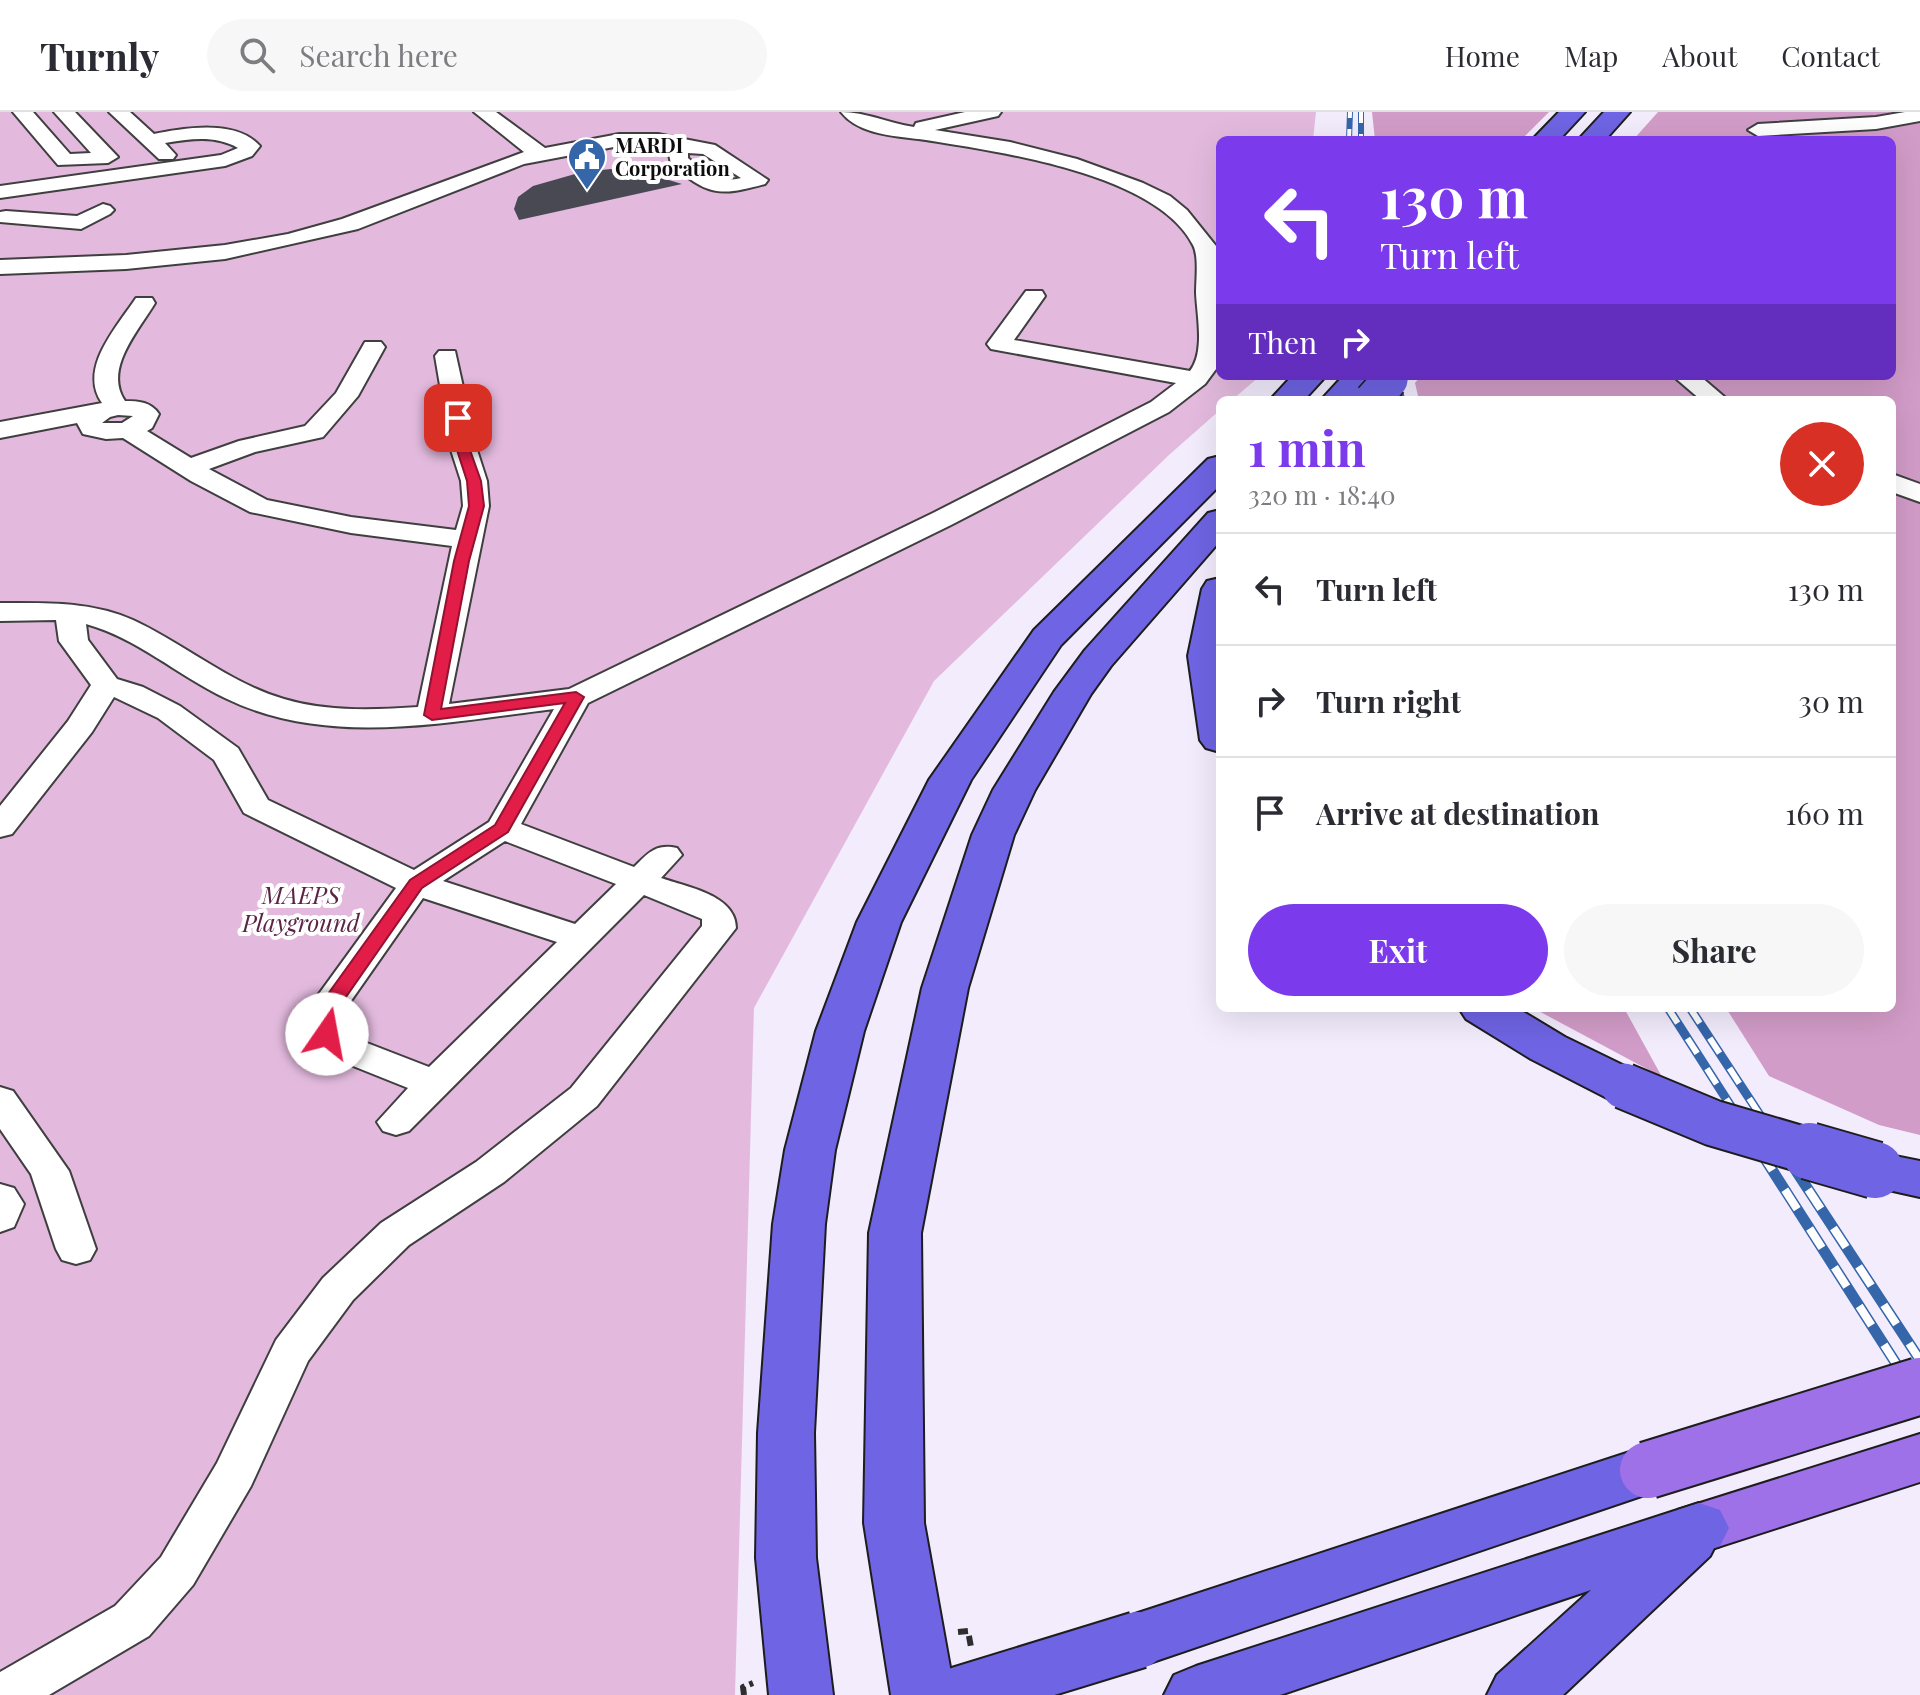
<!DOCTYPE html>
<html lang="en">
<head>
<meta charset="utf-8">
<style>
  :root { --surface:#fff; --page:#f7f7f7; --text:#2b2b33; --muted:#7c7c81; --line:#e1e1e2; --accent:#7c3aed }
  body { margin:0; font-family:"Playfair Display",serif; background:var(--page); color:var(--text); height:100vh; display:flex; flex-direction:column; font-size:30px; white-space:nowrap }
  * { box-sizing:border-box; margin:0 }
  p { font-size:26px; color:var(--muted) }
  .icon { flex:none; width:44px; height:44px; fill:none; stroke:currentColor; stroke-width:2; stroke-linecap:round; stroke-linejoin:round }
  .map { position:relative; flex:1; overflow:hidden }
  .panel { position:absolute; left:1216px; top:284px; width:680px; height:616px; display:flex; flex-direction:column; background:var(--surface); border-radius:12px; box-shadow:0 8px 32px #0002 }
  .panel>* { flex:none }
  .banner { position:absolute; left:1216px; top:24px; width:680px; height:244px; border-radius:12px; box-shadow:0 8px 32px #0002; background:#7c3aed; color:#fff; overflow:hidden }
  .pin { position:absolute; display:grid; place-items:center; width:68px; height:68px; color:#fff; margin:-34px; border-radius:16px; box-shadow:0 4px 12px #0006 }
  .me { position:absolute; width:88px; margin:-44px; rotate:12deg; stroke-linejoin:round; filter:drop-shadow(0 0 6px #0008) }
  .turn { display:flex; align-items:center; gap:28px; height:168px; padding:0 32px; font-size:36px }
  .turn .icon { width:104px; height:104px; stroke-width:2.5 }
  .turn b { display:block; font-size:56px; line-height:68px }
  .then { display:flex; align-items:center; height:76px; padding:0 32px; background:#0003; gap:16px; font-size:30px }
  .round { display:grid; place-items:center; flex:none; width:84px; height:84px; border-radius:42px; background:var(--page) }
  .overview { display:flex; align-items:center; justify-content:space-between; height:136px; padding:0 32px }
  h1 { font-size:48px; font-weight:700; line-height:60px; color:var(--accent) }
  .primary-button { display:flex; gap:16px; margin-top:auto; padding:16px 32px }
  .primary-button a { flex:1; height:92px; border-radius:48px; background:var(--accent); color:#fff; font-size:32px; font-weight:700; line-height:92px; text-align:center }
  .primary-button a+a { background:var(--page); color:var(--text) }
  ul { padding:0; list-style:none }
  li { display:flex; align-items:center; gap:24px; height:112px; padding:0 32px; border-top:2px solid var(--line) }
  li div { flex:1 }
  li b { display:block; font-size:30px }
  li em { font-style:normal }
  header { display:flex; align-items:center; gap:48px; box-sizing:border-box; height:112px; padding:0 40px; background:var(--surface); border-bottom:2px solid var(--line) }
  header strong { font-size:38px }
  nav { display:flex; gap:44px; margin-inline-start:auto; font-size:28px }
  .search { width:560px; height:72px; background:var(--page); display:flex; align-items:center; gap:20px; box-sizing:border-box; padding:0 28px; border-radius:44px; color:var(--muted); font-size:30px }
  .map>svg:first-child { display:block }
</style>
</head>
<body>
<header>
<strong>Turnly</strong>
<div class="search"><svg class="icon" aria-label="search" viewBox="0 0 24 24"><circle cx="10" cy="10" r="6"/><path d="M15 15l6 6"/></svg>Search here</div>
<nav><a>Home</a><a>Map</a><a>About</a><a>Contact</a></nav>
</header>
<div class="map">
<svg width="1920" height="1583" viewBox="0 0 1920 1583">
  <rect width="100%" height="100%" fill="#f3ecfd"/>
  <!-- green -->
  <polygon fill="#e3bade" points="0,0 1316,0 1313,28 1220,28 1220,264 1260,264 1232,288 1220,288 1220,298 1169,343 934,569 754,896 735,1583 0,1583"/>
  <!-- forest -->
  <g fill="#d29cc8">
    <polygon points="1372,0 1549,0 1521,28 1375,28"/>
    <polygon points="1658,0 1920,0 1920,1023 1879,1013 1769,964 1726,896 1892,896 1892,288 1419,288 1415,271 1421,264 1892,264 1892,28 1633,28"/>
    <polygon points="1533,896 1624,896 1662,965"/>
  </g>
  <!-- building -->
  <polygon fill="#494953" points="611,57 639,59 682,72 519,108 514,97 518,85 533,74 582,60"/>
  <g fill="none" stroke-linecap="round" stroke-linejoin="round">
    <defs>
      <g id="minor">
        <polygon points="13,0 33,0 70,42 91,41 54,0 75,0 118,45 108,51 58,53"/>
        <path d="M109 0H130L154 22C185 16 236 7 260 34L252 44 225 54 0 86V74L221 43 238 36C215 23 190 27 165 31L176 43 173 47H159Z"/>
        <path d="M474 0H496L545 36 619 22H658L715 33 768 68 765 72C719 85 707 83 671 52L668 37 657 34H619L524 52 358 117 225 147 126 157 0 162V148L126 143 225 133 288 122 342 107 524 40ZM688 41 703 42 741 66C717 72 706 61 688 46Z"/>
        <path d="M841 0C866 0 888 11 914 15L916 11 965 0H1001L998 4 935 18 1010 30 1077 47 1143 71 1170 84 1187 98 1216 134 1219 253 1205 272 1169 300 951 413 588 591 521 712 634 755C648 741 656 731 677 736L682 743 661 766C687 775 736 783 736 816L597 994 504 1070 409 1133 353 1188 308 1249 251 1374 193 1473 149 1524 49 1583H0V1560L115 1494 161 1445 217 1351 276 1228 323 1166 381 1111 476 1050 571 976 702 814V807L644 783 409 1019 396 1023 383 1019 377 1010 408 976 323 942 311 923 307 910 316 886 396 776 244 701 214 648 158 606 114 585 92 620 12 722 0 725V694L68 609 91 573 59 529 56 508 0 509V491C45 491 91 489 133 508 185 532 229 571 284 587 328 600 374 598 418 595L452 434 351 421 250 400 191 369 123 326 106 327 83 322 77 311 0 326V310L102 291C78 257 116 216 136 186H152L155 191C139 218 103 257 125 289 139 289 151 290 159 302L152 316 147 319 191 346 239 329 305 314 336 281 365 230H381L385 235 358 284 323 325 255 340 209 357 267 388 351 405 456 418 463 394 461 369 451 338 435 244 439 239H455L477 338 487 369 489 394 449 592 569 577 933 401 1151 290 1176 271 991 237 987 232 1026 179H1042L1045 184 1014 228 1190 259C1205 240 1197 204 1196 181 1196 167 1199 144 1193 133 1156 61 999 40 926 28 898 24 860 24 841 0ZM118 303 133 304 122 311H102L110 305ZM86 512C137 526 177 563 225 586 327 636 446 610 554 597L489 710 414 758 268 688 238 636 180 594 143 575 117 567 88 528ZM505 729 616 772 575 812 443 769ZM423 786 557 830 429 955 349 924 344 915 346 896Z"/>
        <polygon points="1905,0 1920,0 1920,9 1876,17 1758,24 1748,18 1758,12 1876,5"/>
        <polygon points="103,92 110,94 114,98 110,102 81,117 0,110 0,100 6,99 77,104"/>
        <polygon points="1673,264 1700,264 1728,288 1701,288"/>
        <polygon points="1892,362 1920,372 1920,390 1892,380"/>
        <polygon points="0,975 13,979 69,1059 96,1137 90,1148 76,1152 62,1148 56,1137 31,1062 0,1017"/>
        <polygon points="0,1072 14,1076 24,1092 14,1115 0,1120"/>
      </g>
      <polygon id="major" points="1920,1322 1920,1370 1699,1441 1678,1434 1669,1416 1678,1398"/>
      <g id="highway">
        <polygon points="1559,0 1585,0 1559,28 1532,28"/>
        <polygon points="1604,0 1630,0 1605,28 1578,28"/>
        <polygon points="1292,264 1326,264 1304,288 1270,288"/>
        <polygon points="1343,264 1376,264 1355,288 1321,288"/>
        <polygon points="1220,344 1220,373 1061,533 971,668 901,810 864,919 835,1038 825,1112 814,1321 816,1446 833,1583 769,1583 756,1446 758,1321 773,1112 785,1038 816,919 857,810 929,668 1034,518 1208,347"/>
        <polygon points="1220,398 1220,429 1111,554 1091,582 1035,678 1014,723 968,876 921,1121 924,1411 955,1583 891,1583 864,1411 869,1121 922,876 972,723 993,678 1054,580 1085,538 1208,401"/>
        <polygon points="1220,466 1220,640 1206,636 1200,628 1188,544 1202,477 1207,469"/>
        <polygon points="1459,896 1517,896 1565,925 1641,962 1648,974 1641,986 1624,991 1607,986 1531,947 1466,907"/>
        <polygon points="1875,1040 1920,1049 1920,1085 1857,1071 1850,1058 1857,1045"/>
        <polygon points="1648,1334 1668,1341 1677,1358 1668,1375 1138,1555 1116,1547 1107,1528 1116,1509 1138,1501"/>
        <polygon points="1699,1391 1720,1398 1729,1416 1720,1434 1714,1436 1710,1444 1563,1583 1487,1583 1497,1563 1591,1478 1280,1583 1164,1583 1174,1563 1196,1554"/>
      </g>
    </defs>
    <!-- minor casing -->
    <use href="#minor" stroke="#3f3f3f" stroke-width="4"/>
    <!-- major casing -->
    <use href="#major" stroke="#1d1d1d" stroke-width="4"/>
    <!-- highway casing -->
    <use href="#highway" stroke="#1d1d1d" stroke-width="4"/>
    <!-- path -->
    <g stroke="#2e2e2e" stroke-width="6" stroke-dasharray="10 5" stroke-linecap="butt">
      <polyline points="958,1520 968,1519 971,1535"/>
      <polyline points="744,1583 743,1575 753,1571"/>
    </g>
    <!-- minor -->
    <use href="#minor" fill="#fff" fill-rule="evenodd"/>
    <!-- major -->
    <use href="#major" fill="#9e71e8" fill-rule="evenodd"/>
    <!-- highway -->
    <use href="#highway" fill="#6f64e3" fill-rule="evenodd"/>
    <defs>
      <g id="rail-far3">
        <polyline points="1361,0 1361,28"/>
        <polyline points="1349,28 1350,0"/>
        <polyline points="1380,264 1382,270"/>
        <polyline points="1395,264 1397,270"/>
      </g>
      <g id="rail-far2">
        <polyline points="1381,268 1387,288"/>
        <polyline points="1396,268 1402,288"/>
      </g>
      <g id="rail-far1">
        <polyline points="1668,896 1761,1041"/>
        <polyline points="1690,896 1785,1041"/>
      </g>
      <g id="rail">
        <polyline points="1760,1039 1920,1289"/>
        <polyline points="1783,1039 1920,1248"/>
      </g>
    </defs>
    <!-- rail-far3 casing -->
    <use href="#rail-far3" stroke="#3566aa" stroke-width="6"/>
    <!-- rail-far2 casing -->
    <use href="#rail-far2" stroke="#3566aa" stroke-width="7"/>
    <!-- rail-far1 casing -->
    <use href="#rail-far1" stroke="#3566aa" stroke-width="9"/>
    <!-- rail casing -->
    <use href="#rail" stroke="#3566aa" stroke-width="11"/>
    <!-- rail-far3 -->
    <use href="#rail-far3" stroke="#fff" stroke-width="4" stroke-dasharray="11" stroke-linecap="butt"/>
    <!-- rail-far2 -->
    <use href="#rail-far2" stroke="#fff" stroke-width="5" stroke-dasharray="14" stroke-linecap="butt"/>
    <!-- rail-far1 -->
    <use href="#rail-far1" stroke="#fff" stroke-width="6" stroke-dasharray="18" stroke-linecap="butt"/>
    <!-- rail -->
    <use href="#rail" stroke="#fff" stroke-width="8" stroke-dasharray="23" stroke-linecap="butt"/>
    <defs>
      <polyline id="major-bridge" points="1648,1358 1920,1274"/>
      <polyline id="highway-bridge-far3" points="1388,270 1394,264"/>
      <polyline id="highway-bridge-far2" points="1372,288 1390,268"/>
      <polyline id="highway-bridge-far1" points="1624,974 1713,1011 1815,1041"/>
      <g id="highway-bridge">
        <polyline points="1809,1039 1875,1058"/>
        <polyline points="959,1583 1138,1528"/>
      </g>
    </defs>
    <!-- major-bridge casing -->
    <use href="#major-bridge" stroke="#1d1d1d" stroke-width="60" stroke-linecap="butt"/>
    <!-- highway-bridge-far3 casing -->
    <use href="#highway-bridge-far3" stroke="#1d1d1d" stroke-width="31" stroke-linecap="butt"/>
    <!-- highway-bridge-far2 casing -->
    <use href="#highway-bridge-far2" stroke="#1d1d1d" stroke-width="38" stroke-linecap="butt"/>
    <!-- highway-bridge-far1 casing -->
    <use href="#highway-bridge-far1" stroke="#1d1d1d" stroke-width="49" stroke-linecap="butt"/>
    <!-- highway-bridge casing -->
    <use href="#highway-bridge" stroke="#1d1d1d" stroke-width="60" stroke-linecap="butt"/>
    <!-- major-bridge -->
    <use href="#major-bridge" stroke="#9e71e8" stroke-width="56"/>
    <!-- highway-bridge-far3 -->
    <use href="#highway-bridge-far3" stroke="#6f64e3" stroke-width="28"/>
    <!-- highway-bridge-far2 -->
    <use href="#highway-bridge-far2" stroke="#6f64e3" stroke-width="35"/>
    <!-- highway-bridge-far1 -->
    <use href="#highway-bridge-far1" stroke="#6f64e3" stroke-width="45"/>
    <!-- highway-bridge -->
    <use href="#highway-bridge" stroke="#6f64e3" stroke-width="56"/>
  </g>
  <!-- route -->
  <polygon fill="#e11d48" stroke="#92132f" stroke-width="2" points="458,302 465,306 470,338 481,369 484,394 469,449 441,597 576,580 584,585 508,720 422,776 339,895 333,910 337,922 327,929 320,927 314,910 323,889 410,768 495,713 565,591 432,608 424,603 454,449 469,394 467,369 457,338 452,306"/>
  <!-- icons -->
  <defs>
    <symbol id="civic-pin" viewBox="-11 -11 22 30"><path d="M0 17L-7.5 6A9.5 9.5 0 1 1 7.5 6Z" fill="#3566aa" stroke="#fff"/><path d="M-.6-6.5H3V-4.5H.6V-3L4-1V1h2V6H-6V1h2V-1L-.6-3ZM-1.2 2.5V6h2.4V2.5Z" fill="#fff"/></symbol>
  </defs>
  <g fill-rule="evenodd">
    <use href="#civic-pin" x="565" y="23" width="44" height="60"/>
  </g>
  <g text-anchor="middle" stroke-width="8" stroke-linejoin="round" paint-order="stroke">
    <!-- far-poi labels -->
    <g font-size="20" font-weight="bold" fill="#0c0c0c" stroke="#fff" text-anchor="start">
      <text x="615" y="41">MARDI<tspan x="615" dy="23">Corporation</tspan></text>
    </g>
    <!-- park labels -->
    <g font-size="24" font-style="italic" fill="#5b2444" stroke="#fff">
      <text x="301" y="792">MAEPS<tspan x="301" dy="28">Playground</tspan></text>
    </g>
  </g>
</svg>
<div class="pin" style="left:458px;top:306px;background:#d93025"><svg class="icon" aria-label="arrive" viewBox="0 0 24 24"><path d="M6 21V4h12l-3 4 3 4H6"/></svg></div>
<svg class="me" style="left:327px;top:922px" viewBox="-20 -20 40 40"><circle r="19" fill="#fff"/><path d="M0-13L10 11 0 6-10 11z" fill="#e11d48"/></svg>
<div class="banner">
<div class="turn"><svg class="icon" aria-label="left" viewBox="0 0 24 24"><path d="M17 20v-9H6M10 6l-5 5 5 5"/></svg><div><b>130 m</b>Turn left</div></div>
<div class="then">Then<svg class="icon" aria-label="right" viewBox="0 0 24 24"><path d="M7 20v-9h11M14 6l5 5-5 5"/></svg></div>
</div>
<section class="panel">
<div class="overview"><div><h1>1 min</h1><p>320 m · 18:40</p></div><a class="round" style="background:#d93025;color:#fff"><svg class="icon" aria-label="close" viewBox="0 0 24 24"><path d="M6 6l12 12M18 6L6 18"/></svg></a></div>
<ul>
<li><svg class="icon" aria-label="left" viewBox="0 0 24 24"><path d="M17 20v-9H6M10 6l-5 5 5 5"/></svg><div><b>Turn left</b></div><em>130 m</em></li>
<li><svg class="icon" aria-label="right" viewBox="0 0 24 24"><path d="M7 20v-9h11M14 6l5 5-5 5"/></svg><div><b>Turn right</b></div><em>30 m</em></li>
<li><svg class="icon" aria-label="arrive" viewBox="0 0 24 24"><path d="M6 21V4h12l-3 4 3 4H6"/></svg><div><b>Arrive at destination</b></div><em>160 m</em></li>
</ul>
<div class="primary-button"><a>Exit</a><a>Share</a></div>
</section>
</div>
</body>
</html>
